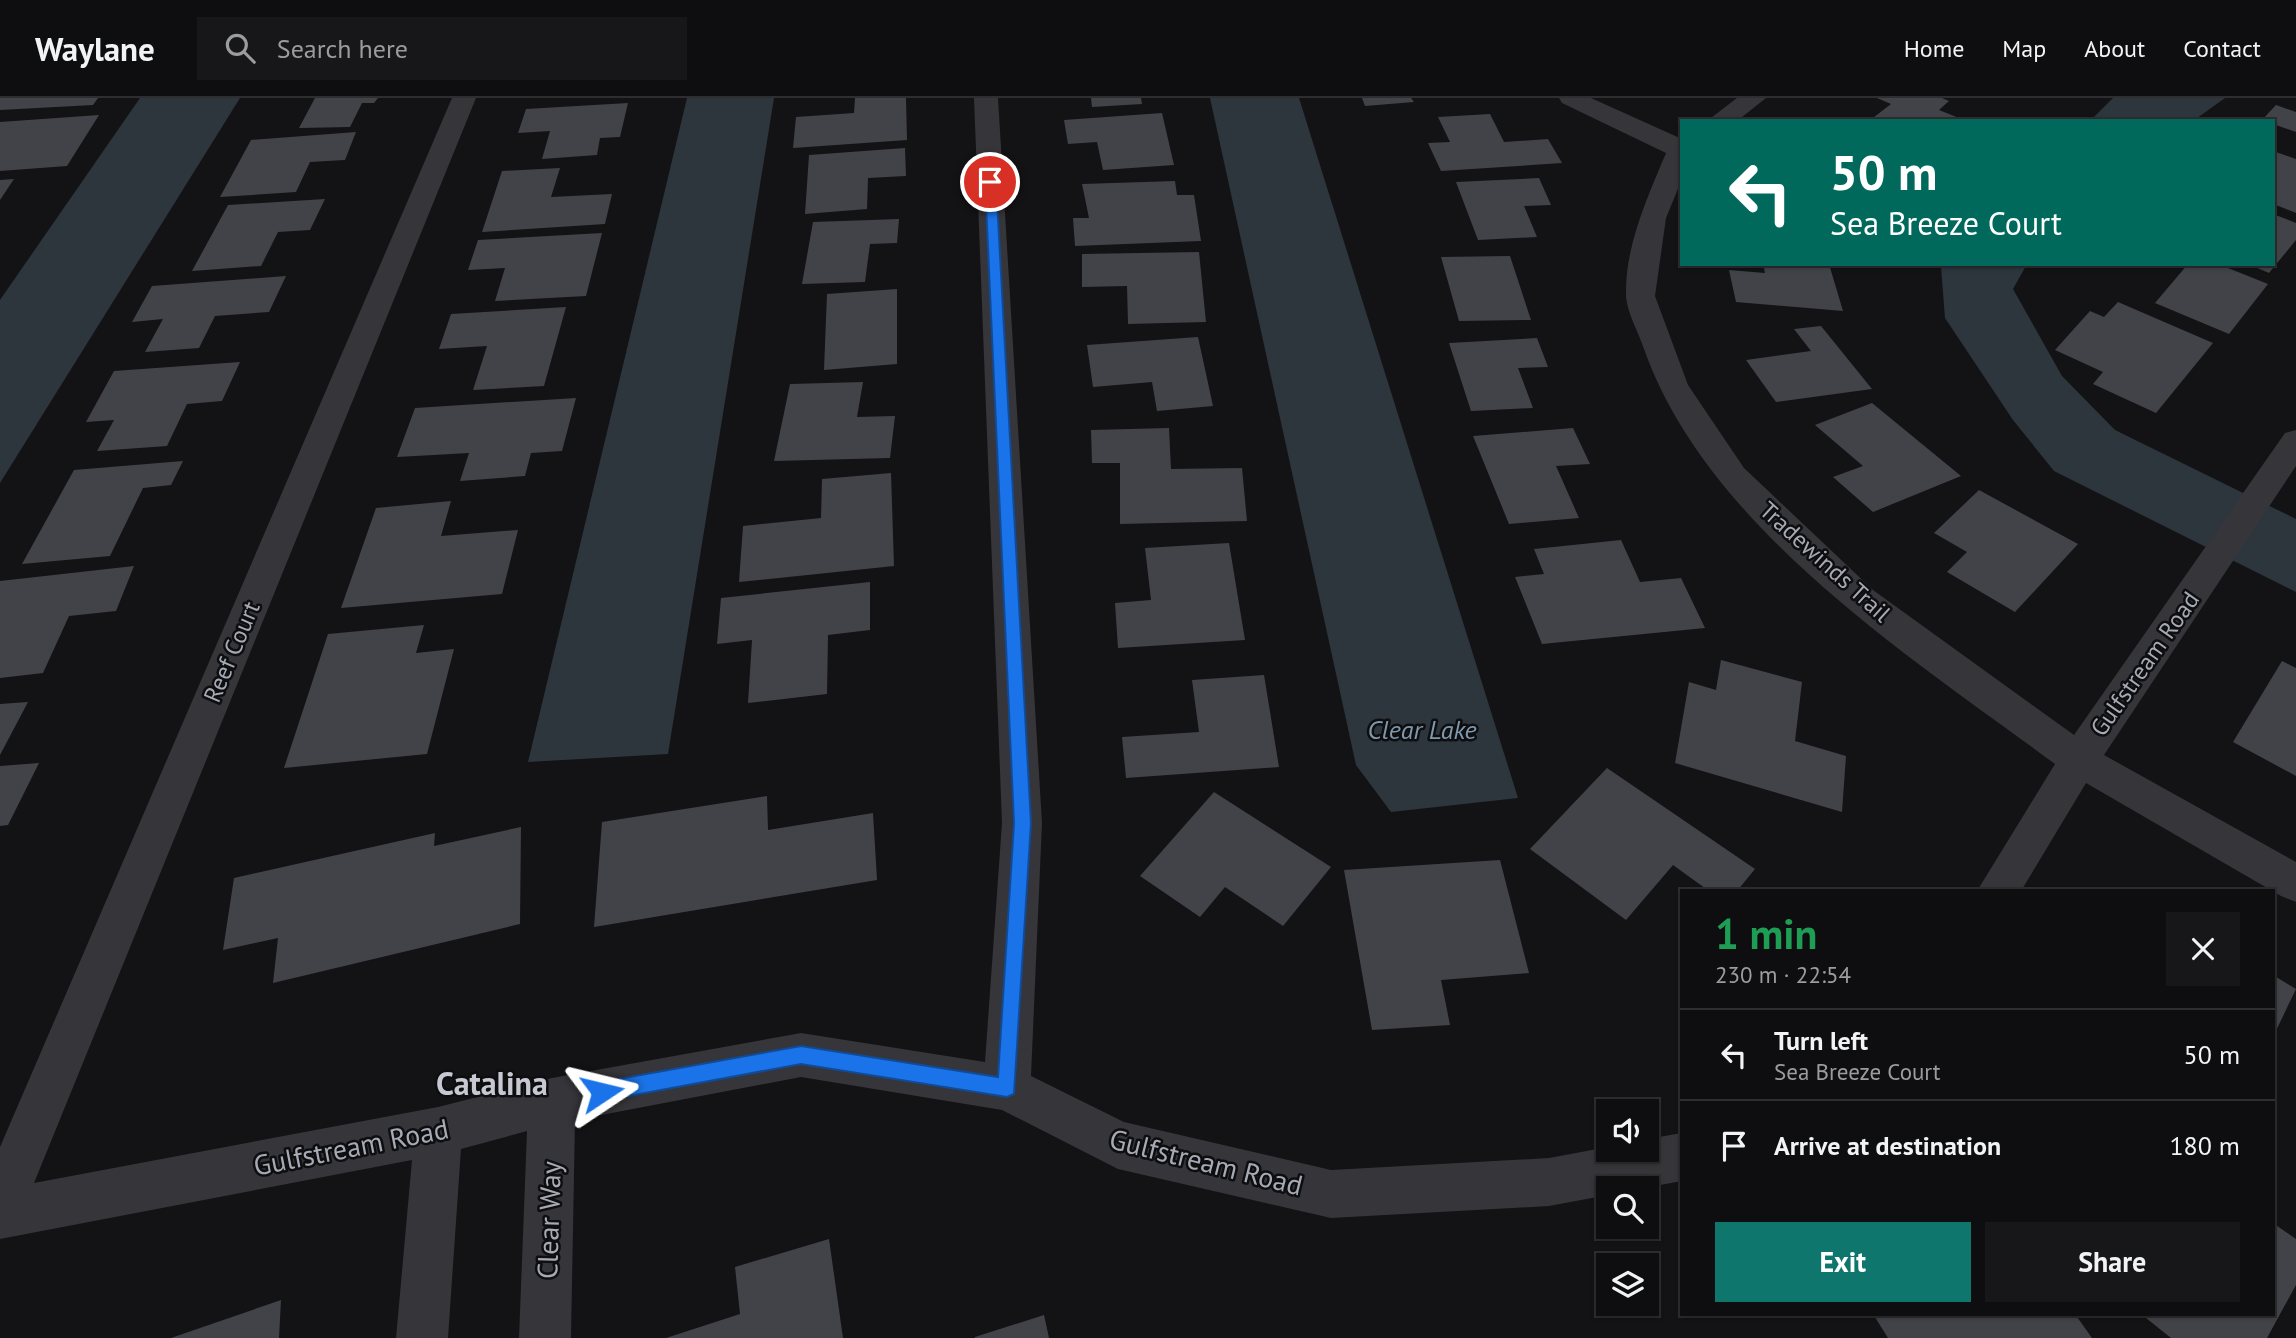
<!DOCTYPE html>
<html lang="en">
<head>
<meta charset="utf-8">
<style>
  :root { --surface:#0e0e10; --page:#171719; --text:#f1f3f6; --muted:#9b9c9f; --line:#2e2e30; --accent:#0f766e }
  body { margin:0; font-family:"PT Sans",sans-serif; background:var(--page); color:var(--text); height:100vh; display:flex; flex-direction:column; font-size:26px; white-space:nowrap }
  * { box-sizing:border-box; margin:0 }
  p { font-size:23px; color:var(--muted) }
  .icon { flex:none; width:38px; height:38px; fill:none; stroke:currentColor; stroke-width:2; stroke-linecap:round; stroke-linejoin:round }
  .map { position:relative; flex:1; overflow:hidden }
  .panel { position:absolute; left:1680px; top:791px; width:595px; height:427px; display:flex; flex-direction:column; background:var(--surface); border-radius:0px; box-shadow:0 2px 5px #0004,0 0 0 2px var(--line) }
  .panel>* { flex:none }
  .guide { position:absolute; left:1680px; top:21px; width:595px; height:147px; border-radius:0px; box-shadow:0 2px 5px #0004,0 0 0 2px var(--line); background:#00695c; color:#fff; overflow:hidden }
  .fabs { position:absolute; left:1596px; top:1001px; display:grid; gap:14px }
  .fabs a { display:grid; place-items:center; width:63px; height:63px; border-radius:0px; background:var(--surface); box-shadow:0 2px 5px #0004,0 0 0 2px var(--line); font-size:35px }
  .pin { position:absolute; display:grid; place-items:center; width:60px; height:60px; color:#fff; margin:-30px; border:4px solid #fff; border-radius:50%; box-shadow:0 2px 7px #0007 }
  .me { position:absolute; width:77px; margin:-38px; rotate:80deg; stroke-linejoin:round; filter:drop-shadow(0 0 5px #0008) }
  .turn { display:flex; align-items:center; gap:24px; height:147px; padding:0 35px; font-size:32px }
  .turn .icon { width:91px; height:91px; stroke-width:2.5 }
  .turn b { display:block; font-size:49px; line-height:60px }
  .round { display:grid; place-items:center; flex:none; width:74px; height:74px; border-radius:0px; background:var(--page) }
  .summary { display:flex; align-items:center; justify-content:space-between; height:119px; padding:0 35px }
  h1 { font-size:42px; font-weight:700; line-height:52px; color:#1e9e55 }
  .primary-button { display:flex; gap:14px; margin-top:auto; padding:14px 35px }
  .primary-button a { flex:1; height:80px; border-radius:0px; background:var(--accent); color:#fff; font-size:28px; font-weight:700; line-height:80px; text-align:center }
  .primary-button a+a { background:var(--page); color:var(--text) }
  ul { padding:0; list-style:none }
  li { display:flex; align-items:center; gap:21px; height:91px; padding:0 35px; border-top:2px solid var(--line) }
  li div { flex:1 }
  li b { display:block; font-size:26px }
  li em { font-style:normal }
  header { display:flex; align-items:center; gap:42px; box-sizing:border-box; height:98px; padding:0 35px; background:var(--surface); border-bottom:2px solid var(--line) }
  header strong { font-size:33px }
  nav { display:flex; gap:38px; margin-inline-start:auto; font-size:24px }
  .search { width:490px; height:63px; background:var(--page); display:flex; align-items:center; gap:18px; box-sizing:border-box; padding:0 24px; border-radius:0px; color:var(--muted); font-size:26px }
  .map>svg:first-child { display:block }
</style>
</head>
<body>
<header>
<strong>Waylane</strong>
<div class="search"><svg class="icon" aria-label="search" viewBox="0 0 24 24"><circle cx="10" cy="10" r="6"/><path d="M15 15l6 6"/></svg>Search here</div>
<nav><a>Home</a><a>Map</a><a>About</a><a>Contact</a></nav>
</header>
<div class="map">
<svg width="2296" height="1240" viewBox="0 0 2296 1240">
  <rect width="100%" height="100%" fill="#131315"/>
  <!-- water -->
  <g fill="#2d363d">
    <polygon points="140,0 240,0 0,385 0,202"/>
    <polygon points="687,0 774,0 668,656 528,664"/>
    <polygon points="1210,0 1299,0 1518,700 1391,714 1356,667"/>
    <polygon points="2113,0 2225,0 2193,23 2090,23"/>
    <polygon points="1943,166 2027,166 2013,191 2062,278 2115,332 2296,421 2296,494 2054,373 2013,322 1945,220 1941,169"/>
  </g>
  <!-- building -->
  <g fill="#424348">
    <polygon points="0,0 98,0 93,7 0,12"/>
    <polygon points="315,0 378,0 374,5 362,5 350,29 299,30"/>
    <polygon points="855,0 906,0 907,42 793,50 796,19 854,15"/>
    <polygon points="1091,0 1141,0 1142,6 1092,9"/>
    <polygon points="1362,0 1411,0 1414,4 1365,8"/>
    <polygon points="1877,0 1942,0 1949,3 1939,12 1959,20 1956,23 1869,23 1891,6"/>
    <polygon points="628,5 620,39 600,40 597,57 542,61 550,33 518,35 526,11"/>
    <polygon points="2276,7 2296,14 2296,34 2273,26 2273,23 2262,22"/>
    <polygon points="1162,15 1174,67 1103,72 1097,44 1068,46 1064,22"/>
    <polygon points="1490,16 1504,44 1548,41 1562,65 1441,73 1428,45 1450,44 1438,19"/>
    <polygon points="99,17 67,68 0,73 0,24"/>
    <polygon points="356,34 345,62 310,64 296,94 220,99 251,42"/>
    <polygon points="905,50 906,78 868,80 867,111 805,116 809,57"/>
    <polygon points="2273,53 2296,61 2296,115 2273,106"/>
    <polygon points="560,70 551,99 612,96 605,126 482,134 502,73"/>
    <polygon points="1539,80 1551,107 1524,108 1537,139 1478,142 1456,84"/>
    <polygon points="14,81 0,102 0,82"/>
    <polygon points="1175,83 1177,97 1194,97 1201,143 1075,148 1073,120 1089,120 1082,86"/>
    <polygon points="325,101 310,132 278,134 261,168 192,173 228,107"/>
    <polygon points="2273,116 2296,125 2296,142 2269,175 2248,166 2273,166"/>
    <polygon points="899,121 897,145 870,146 865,184 802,186 813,124"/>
    <polygon points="602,135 586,198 495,203 505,170 468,172 478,142"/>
    <polygon points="1199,154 1206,224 1128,226 1127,188 1082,189 1082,156"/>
    <polygon points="1510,158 1531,222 1459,223 1441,159"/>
    <polygon points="1763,166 1829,166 1843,213 1736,204 1729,172 1765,175"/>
    <polygon points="2188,166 2218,166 2268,186 2229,236 2155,205"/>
    <polygon points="286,178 269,214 215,218 199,250 145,254 163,221 132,224 152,188"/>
    <polygon points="897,191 897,266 824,272 827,196"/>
    <polygon points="2118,204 2213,245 2156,315 2093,286 2103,274 2055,252 2090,213 2104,219"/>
    <polygon points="566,209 544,288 473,292 487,248 439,251 451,216"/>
    <polygon points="1821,228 1872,291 1776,304 1746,262 1811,253 1794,231"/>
    <polygon points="1198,239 1213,308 1157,313 1152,284 1093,289 1087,247"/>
    <polygon points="1537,240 1548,269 1518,270 1533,310 1471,313 1449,245"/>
    <polygon points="240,264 222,303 187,306 167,348 97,353 114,322 86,324 114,273"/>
    <polygon points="863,284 857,319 895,318 890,360 774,363 790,286"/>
    <polygon points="576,300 562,353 531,355 525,378 460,383 469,355 397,359 415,310"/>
    <polygon points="1872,305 1961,378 1873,414 1833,379 1863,368 1815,327"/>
    <polygon points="1169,330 1171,371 1242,370 1247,423 1120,426 1120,365 1092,365 1091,332"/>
    <polygon points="1573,330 1590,366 1556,368 1579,420 1509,426 1473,338"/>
    <polygon points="183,363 171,387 143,390 110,458 22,466 74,372"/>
    <polygon points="891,375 894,468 739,484 743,428 821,420 822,381"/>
    <polygon points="1979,392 2078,446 2015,514 1947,474 1967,454 1934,435"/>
    <polygon points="451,403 441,438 518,432 502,496 341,510 376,410"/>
    <polygon points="1621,442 1640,484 1681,480 1705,530 1542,546 1515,479 1544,476 1534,451"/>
    <polygon points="1229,445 1245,542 1118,550 1115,505 1151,502 1145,450"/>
    <polygon points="134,468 116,513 69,518 43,575 0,580 0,483"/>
    <polygon points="870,484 870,532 828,537 827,596 748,605 752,542 717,546 721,500"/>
    <polygon points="424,527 416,555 454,551 427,656 284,670 328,536"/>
    <polygon points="1721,562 1802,584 1795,643 1846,658 1842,714 1675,665 1689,584 1716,592"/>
    <polygon points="2282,563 2296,570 2296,678 2233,644"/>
    <polygon points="1264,577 1279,669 1126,680 1122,639 1199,634 1192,582"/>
    <polygon points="28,604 0,657 0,606"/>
    <polygon points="39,665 8,727 0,728 0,668"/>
    <polygon points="1607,670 1755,771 1737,793 1709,793 1673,767 1626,822 1530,751"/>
    <polygon points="1214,694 1331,769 1283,828 1225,789 1200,819 1140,778"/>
    <polygon points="767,698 768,732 873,715 877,782 594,829 602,724"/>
    <polygon points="521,729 520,826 273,885 278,840 223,852 234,780 435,735 434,748"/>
    <polygon points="1500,762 1529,875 1441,882 1450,927 1372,932 1344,772"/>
    <polygon points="2273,877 2296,891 2273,939"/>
    <polygon points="2273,1125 2296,1141 2296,1187 2267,1240 2171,1240 2141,1216 2273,1216"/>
    <polygon points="829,1141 843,1240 666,1240 740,1216 735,1169"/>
    <polygon points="281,1202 279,1240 171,1240"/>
    <polygon points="1873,1216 2075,1216 2092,1240 1888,1240"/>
    <polygon points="1044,1217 1049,1240 975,1240 975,1239"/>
  </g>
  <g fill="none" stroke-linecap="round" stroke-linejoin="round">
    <!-- street -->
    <g fill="#35353a" fill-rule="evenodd">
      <polygon points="452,0 476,0 34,1085 438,1009 552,980 801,935 985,964 1002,725 974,0 998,0 1042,725 1031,978 1124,1024 1331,1072 1549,1060 1608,1049 1608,1052 1647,1052 1647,1041 1682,1035 1682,1083 1644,1090 1608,1090 1608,1097 1549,1108 1331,1120 1118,1071 1002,1012 801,979 575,1022 571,1240 519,1240 527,1033 461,1051 448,1240 396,1240 412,1062 0,1141 0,1049"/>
      <path d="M1559 0H1591L1682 41V81L1666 120 1655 198 1688 287 1744 370 1873 492 2074 637 2285 335 2296 332V368L2104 657 2296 764V804L2281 798 2086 685 2021 793H1977L2055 666C1909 558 1707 429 1644 251 1639 235 1626 213 1626 196 1625 148 1648 98 1666 55L1562 5Z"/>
      <polygon points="1737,0 1766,0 1737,23 1707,23"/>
    </g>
  </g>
  <!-- route -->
  <polygon fill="#1a73e8" stroke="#114b97" stroke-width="2" points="990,80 996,84 1031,725 1014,996 1007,999 801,966 602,1003 595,1001 592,994 595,987 602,984 801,948 998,979 1014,725 985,84"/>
  <g text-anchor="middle" stroke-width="5" stroke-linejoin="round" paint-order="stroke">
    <!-- street labels -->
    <g font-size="24" fill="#a6aab5" stroke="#0e0e10">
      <text transform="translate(1825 464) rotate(42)" y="8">Tradewinds Trail</text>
      <text transform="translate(232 554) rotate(-67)" y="8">Reef Court</text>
      <text transform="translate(2145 566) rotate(-55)" y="8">Gulfstream Road</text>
    </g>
    <!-- water labels -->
    <g font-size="26" font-style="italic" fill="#7e98ae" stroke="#0e0e10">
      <text x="1422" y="641">Clear Lake</text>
    </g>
    <!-- near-street labels -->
    <g font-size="28" fill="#a6aab5" stroke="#0e0e10">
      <text transform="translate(351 1049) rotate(-11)" y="10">Gulfstream Road</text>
      <text transform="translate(1206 1064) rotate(14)" y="10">Gulfstream Road</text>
      <text transform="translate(549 1122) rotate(-88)" y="10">Clear Way</text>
    </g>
    <!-- near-neighbourhood labels -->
    <g font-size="32" font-weight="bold" fill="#c6c9d1" stroke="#0e0e10">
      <text x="492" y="997">Catalina</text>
    </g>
  </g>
</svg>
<div class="fabs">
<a><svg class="icon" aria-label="sound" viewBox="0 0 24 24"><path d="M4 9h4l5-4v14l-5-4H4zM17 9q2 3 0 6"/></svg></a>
<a><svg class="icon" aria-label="search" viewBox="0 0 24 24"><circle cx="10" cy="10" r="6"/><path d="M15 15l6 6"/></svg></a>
<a><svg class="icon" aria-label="layers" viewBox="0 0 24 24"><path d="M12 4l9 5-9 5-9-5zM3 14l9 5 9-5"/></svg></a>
</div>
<div class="pin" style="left:990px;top:84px;background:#d93025"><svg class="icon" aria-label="arrive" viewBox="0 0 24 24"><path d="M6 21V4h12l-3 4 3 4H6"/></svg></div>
<svg class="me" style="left:602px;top:994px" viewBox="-20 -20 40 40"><path d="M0-17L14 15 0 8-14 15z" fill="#1a73e8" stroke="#fff" stroke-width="4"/></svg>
<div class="guide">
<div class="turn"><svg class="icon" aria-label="left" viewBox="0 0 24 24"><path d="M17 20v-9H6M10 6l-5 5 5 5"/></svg><div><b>50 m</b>Sea Breeze Court</div></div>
</div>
<section class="panel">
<div class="summary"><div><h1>1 min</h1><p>230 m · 22:54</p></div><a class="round"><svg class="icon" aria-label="close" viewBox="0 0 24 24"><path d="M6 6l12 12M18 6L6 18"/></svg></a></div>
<ul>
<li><svg class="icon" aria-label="left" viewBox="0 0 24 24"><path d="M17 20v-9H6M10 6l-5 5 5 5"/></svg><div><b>Turn left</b><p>Sea Breeze Court</p></div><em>50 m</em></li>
<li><svg class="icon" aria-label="arrive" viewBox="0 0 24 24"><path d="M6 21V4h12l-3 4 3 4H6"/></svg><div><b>Arrive at destination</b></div><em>180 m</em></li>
</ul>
<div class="primary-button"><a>Exit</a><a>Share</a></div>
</section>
</div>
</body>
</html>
